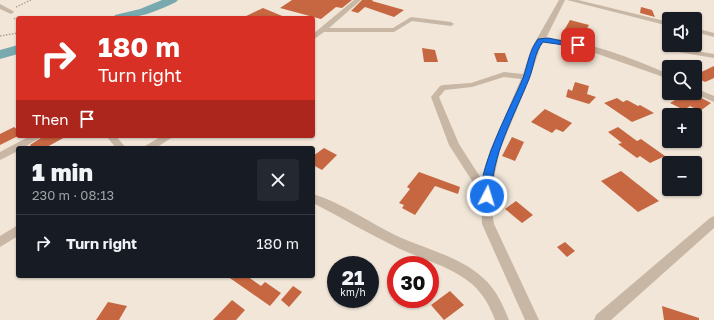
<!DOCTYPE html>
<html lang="en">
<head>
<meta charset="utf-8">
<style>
  :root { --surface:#171b24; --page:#242831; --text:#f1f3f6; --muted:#9ea1a6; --line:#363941 }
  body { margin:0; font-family:"Golos Text",sans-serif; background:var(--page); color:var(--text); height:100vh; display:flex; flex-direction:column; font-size:15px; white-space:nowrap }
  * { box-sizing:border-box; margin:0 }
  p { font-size:13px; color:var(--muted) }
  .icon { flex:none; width:22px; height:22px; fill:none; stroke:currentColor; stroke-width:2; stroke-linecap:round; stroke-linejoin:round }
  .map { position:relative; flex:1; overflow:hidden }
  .sheet { position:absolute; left:16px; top:146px; width:299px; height:132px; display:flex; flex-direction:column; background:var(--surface); border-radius:4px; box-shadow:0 1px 3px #0004 }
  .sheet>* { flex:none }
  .banner { position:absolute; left:16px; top:16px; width:299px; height:122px; border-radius:4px; box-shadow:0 1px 3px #0004; background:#d93025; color:#fff; overflow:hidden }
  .controls { position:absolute; left:662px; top:12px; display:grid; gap:8px }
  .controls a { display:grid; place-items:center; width:40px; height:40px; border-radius:4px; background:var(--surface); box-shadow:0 1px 3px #0004; font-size:20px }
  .speed { position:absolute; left:327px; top:256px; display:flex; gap:8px; font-size:20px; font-weight:700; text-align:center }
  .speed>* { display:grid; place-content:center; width:52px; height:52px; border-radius:50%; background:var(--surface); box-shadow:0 1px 3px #0004; line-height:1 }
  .speed small { font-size:10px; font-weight:400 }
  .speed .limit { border:6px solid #d22; background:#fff; color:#111 }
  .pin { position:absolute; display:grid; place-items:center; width:34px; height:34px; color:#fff; margin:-17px; border-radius:8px; box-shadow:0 2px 6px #0006 }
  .me { position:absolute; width:44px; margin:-22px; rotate:5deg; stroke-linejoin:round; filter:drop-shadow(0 0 3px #0008) }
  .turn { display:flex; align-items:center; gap:14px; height:84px; padding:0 16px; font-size:18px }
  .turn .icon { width:52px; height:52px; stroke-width:2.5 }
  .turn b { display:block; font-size:28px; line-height:34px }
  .then { display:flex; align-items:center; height:38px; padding:0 16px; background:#0003; gap:8px; font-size:15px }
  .round { display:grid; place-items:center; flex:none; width:42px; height:42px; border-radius:4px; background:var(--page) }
  .head { display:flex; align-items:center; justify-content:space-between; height:68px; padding:0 16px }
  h1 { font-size:24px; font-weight:800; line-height:30px }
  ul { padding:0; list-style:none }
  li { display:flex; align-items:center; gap:12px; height:56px; padding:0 16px; border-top:1px solid var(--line) }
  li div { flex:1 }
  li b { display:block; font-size:15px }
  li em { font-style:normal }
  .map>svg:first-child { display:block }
</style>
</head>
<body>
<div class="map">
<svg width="714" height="320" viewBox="0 0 714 320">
  <rect width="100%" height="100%" fill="#f1e6d8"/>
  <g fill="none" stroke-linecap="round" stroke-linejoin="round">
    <!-- river -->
    <g fill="#77a9ae" fill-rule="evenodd">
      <path d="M162 0H178L176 2C150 14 141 18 113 18L115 15 140 9Z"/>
      <polygon points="18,45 18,54 0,59 0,50"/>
    </g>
  </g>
  <!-- building -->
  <g fill="#c66741">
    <polygon points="292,0 352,0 342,8 336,7 321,19 280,8"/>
    <polygon points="362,0 373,0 372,1 404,10 394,17 365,7 358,13 351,11"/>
    <polygon points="641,7 652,10 655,17 640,13"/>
    <polygon points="263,8 287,18 242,18"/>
    <polygon points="570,20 589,25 580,41 570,39 571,36 562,34"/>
    <polygon points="422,48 435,50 438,62 424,62"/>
    <polygon points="494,53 505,53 508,62 497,62"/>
    <polygon points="714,66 714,78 705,82 695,77 695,75"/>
    <polygon points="575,82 589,86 587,94 596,97 589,104 566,97 568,89 572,91"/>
    <polygon points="687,93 692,93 711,103 700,111 690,106 684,110 670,103"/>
    <polygon points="617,98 623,102 627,100 638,106 640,105 654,113 632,122 604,103"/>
    <polygon points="545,109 572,123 563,132 556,129 552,133 531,122"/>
    <polygon points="14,127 18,130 18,136 0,145 0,134"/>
    <polygon points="618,127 637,141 641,139 665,156 650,163 640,156 637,158 618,144 622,143 608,132"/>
    <polygon points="44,136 67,136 45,148 33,148 30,145"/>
    <polygon points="512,137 524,142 515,161 502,156"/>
    <polygon points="324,148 337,155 322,170 313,165 313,156"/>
    <polygon points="621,171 659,201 638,212 601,181"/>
    <polygon points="419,172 460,187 458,194 435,186 415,215 402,208 404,205 399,203 410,189 407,187"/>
    <polygon points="516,201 533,215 522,223 505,209"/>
    <polygon points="565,242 575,251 567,257 557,247"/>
    <polygon points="227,276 247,276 261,286 265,282 281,293 270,306"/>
    <polygon points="293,286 302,292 289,307 281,300"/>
    <polygon points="450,291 464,305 444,320 431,305"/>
    <polygon points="232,300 245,310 236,320 213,320"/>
    <polygon points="108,302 127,306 119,320 96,320"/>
    <polygon points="662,306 699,318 699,320 664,320"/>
  </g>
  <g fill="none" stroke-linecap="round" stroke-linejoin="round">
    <!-- path -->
    <g stroke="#b5a18f" stroke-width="1.5" stroke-dasharray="1.5 1.5" stroke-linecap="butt">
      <polyline points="16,7 31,0"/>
      <polyline points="14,18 18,22"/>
      <polyline points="0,36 18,33"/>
    </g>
    <!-- minor -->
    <g fill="#c9b7a5" fill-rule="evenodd">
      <polygon points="354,0 361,0 329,28 393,28 411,17 451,22 454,24 451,26 412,21 394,32 324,32 313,40 313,34"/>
      <path d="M559 0H565L546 38C583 39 634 59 669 74V79L595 53 564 44 547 42H543L541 45 530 78 500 150 492 187 491 206 494 224 539 320H525L482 224 481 195 449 145 431 97 440 86 443 85 471 83 504 72 523 74 531 49ZM504 77 521 79 490 150 482 180 459 144 439 97 445 90 472 87Z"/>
      <polygon points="567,0 578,0 669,22 669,26"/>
      <polygon points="0,4 13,11 14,12 11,14 0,9"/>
      <polygon points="695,28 714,33 714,37 695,32"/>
      <polygon points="678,48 714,54 714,58 678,52"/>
      <polygon points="695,88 714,96 714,102 693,93 695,93"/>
      <polygon points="30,136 43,136 23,148 18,148 18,151 0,160 0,152"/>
      <polygon points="106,136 116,136 126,148 116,148"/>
      <polygon points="162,136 174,136 156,148 143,148 145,146"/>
      <path d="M313 194C342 203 370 223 397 236 425 249 459 256 482 277 496 289 502 303 509 320H495C490 306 483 294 472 284 452 267 424 260 400 249 371 235 342 218 313 203Z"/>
      <polygon points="714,216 714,228 611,320 594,320 596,315 710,218"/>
      <polygon points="18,225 18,236 0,247 0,236"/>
    </g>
  </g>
  <!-- route -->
  <path fill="#1a73e8" stroke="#114b97" d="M548 38 581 45 578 47 543 42C534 53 534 67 529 79 515 114 490 158 492 196L487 200 483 199C472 178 514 101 523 78 528 64 529 51 538 39Z"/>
</svg>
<div class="controls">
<a><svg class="icon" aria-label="sound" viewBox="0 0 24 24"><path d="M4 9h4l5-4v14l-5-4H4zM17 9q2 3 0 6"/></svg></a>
<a><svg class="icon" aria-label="search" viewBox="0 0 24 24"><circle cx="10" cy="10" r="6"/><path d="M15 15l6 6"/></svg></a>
<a>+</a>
<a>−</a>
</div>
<div class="speed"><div>21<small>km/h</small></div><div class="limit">30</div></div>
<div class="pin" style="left:578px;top:45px;background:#d93025"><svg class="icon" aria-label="arrive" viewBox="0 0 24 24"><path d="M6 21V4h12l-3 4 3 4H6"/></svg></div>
<svg class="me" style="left:487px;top:196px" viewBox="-20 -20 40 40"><circle r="17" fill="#1a73e8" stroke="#fff" stroke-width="3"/><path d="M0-11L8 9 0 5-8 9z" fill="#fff"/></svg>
<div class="banner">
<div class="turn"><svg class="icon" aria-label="right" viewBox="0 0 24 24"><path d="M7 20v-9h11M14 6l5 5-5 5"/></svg><div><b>180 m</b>Turn right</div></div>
<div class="then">Then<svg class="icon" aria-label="arrive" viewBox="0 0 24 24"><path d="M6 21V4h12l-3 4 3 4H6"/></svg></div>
</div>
<section class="sheet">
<div class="head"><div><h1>1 min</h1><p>230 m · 08:13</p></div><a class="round"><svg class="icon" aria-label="close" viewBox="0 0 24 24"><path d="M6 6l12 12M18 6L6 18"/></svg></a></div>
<ul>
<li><svg class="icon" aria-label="right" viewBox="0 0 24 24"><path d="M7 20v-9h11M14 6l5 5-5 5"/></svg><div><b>Turn right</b></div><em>180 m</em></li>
</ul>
</section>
</div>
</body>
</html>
